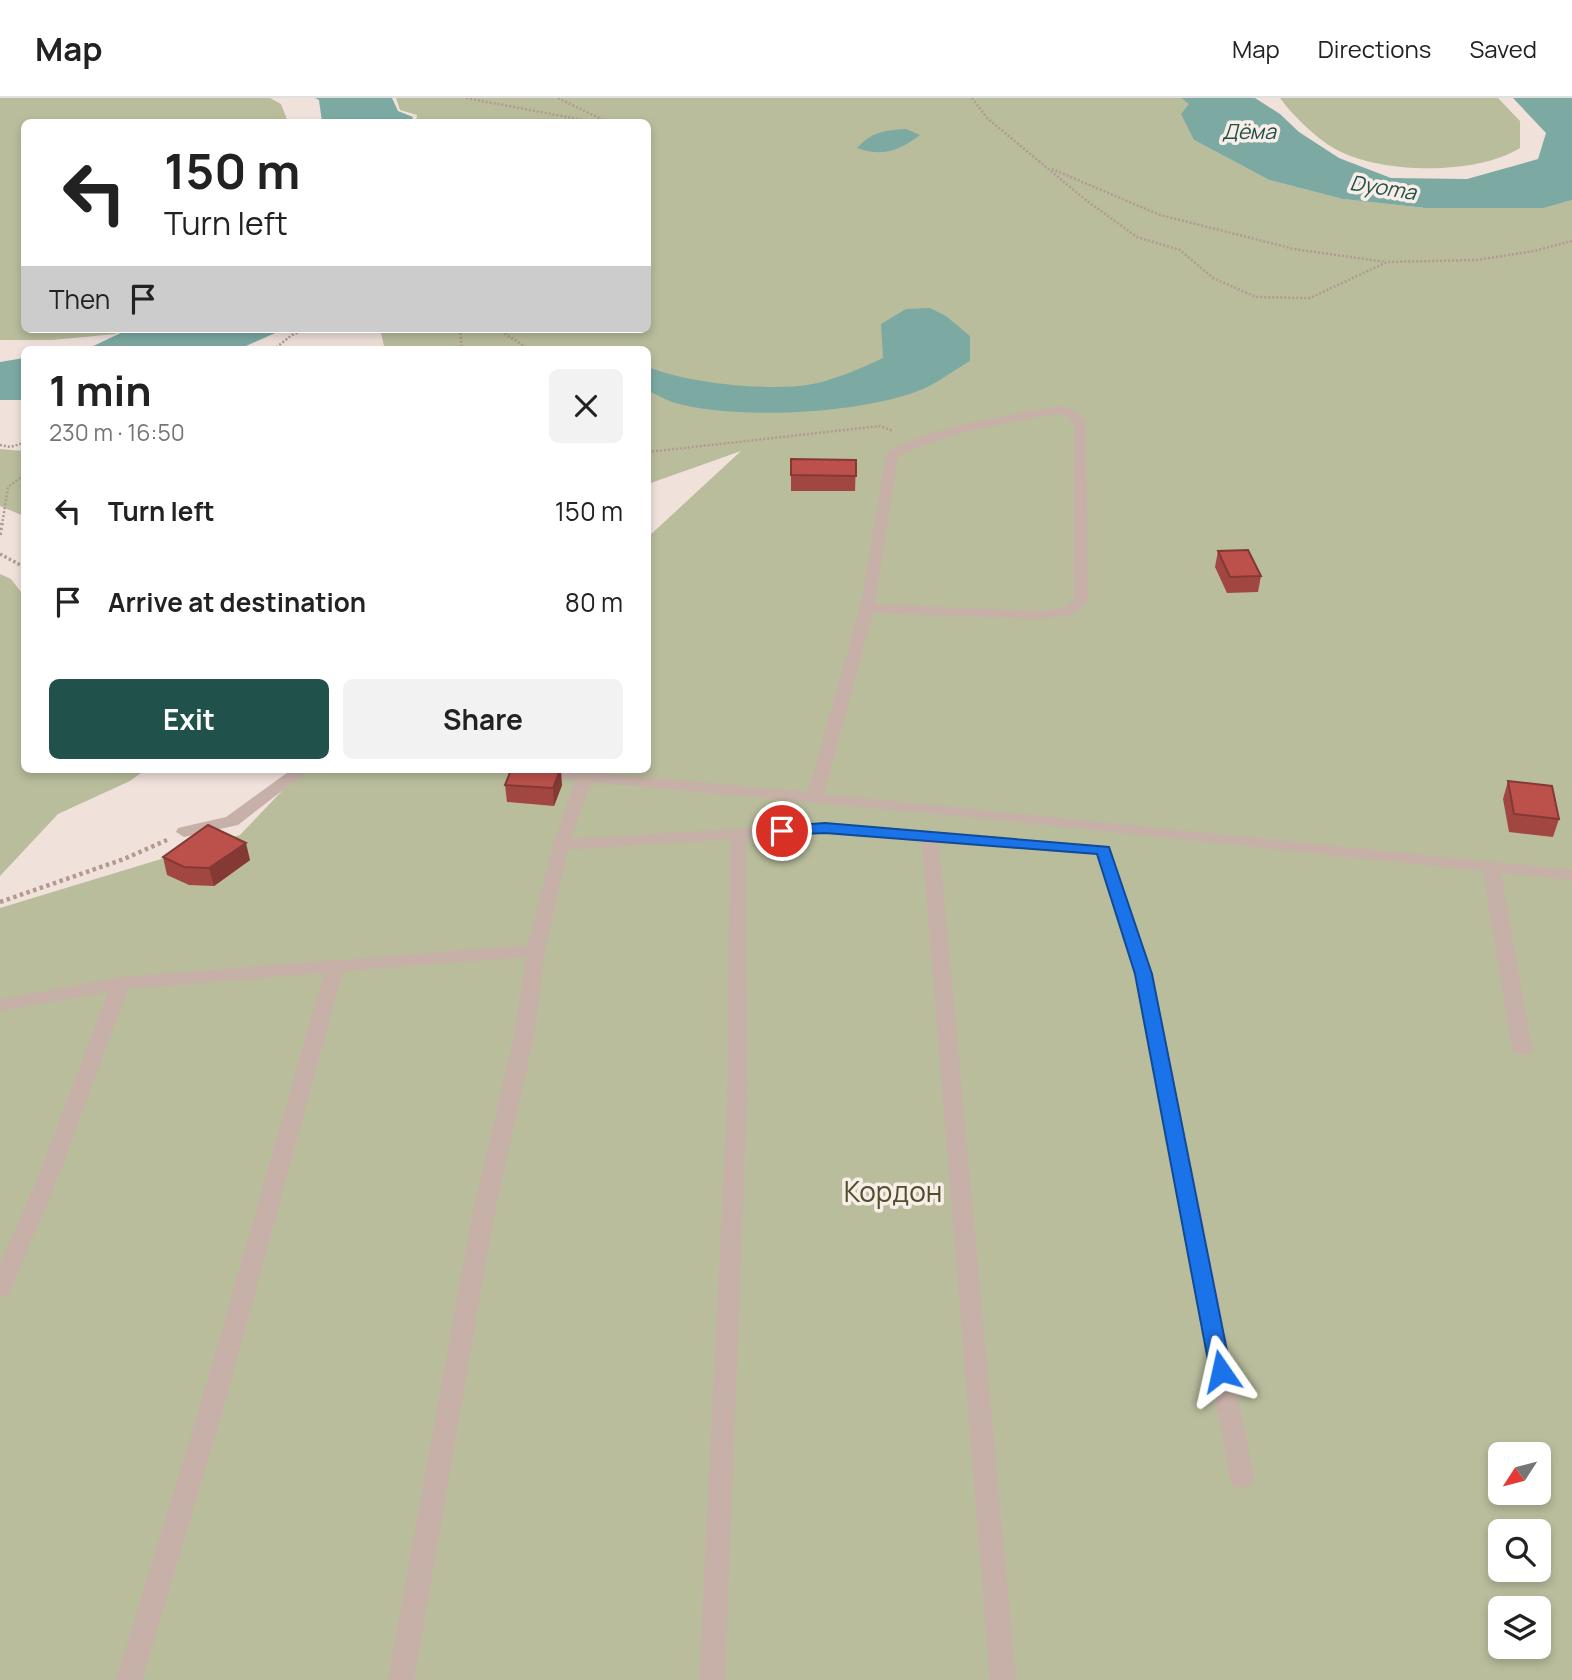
<!DOCTYPE html>
<html lang="en">
<head>
<meta charset="utf-8">
<style>
  :root { --surface:#fff; --page:#f2f2f2; --text:#222; --muted:#767676; --line:#e0e0e0; --accent:#20524b }
  body { margin:0; font-family:Manrope,sans-serif; background:var(--page); color:var(--text); height:100vh; display:flex; flex-direction:column; font-size:26px; white-space:nowrap }
  * { box-sizing:border-box; margin:0 }
  p { font-size:23px; color:var(--muted) }
  .icon { flex:none; width:38px; height:38px; fill:none; stroke:currentColor; stroke-width:2; stroke-linecap:round; stroke-linejoin:round }
  .map { position:relative; flex:1; overflow:hidden }
  .drawer { position:absolute; left:21px; top:248px; width:630px; height:427px; display:flex; flex-direction:column; background:var(--surface); border-radius:10px; box-shadow:0 4px 10px #0003 }
  .drawer>* { flex:none }
  .top-card { position:absolute; left:21px; top:21px; width:630px; height:214px; border-radius:10px; box-shadow:0 4px 10px #0003; background:#fff; color:var(--text); overflow:hidden }
  .needle { width:46px; rotate:234deg }
  .controls { position:absolute; left:1488px; top:1344px; display:grid; gap:14px }
  .controls a { display:grid; place-items:center; width:63px; height:63px; border-radius:10px; background:var(--surface); box-shadow:0 4px 10px #0003; font-size:35px }
  .pin { position:absolute; display:grid; place-items:center; width:60px; height:60px; color:#fff; margin:-30px; border:4px solid #fff; border-radius:50%; box-shadow:0 2px 7px #0007 }
  .me { position:absolute; width:77px; margin:-38px; rotate:349deg; stroke-linejoin:round; filter:drop-shadow(0 0 5px #0008) }
  .turn { display:flex; align-items:center; gap:24px; height:147px; padding:0 28px; font-size:32px }
  .turn .icon { width:91px; height:91px; stroke-width:2.5 }
  .turn b { display:block; font-size:49px; line-height:60px }
  .then { display:flex; align-items:center; height:66px; padding:0 28px; background:#0003; gap:14px; font-size:26px }
  .round { display:grid; place-items:center; flex:none; width:74px; height:74px; border-radius:10px; background:var(--page) }
  .head { display:flex; align-items:center; justify-content:space-between; height:119px; padding:0 28px }
  h1 { font-size:42px; font-weight:700; line-height:52px }
  .action { display:flex; gap:14px; margin-top:auto; padding:14px 28px }
  .action a { flex:1; height:80px; border-radius:10px; background:var(--accent); color:#fff; font-size:28px; font-weight:700; line-height:80px; text-align:center }
  .action a+a { background:var(--page); color:var(--text) }
  ul { padding:0; list-style:none }
  li { display:flex; align-items:center; gap:21px; height:91px; padding:0 28px }
  li div { flex:1 }
  li b { display:block; font-size:26px }
  li em { font-style:normal }
  header { display:flex; align-items:center; gap:42px; box-sizing:border-box; height:98px; padding:0 35px; background:var(--surface); border-bottom:2px solid var(--line) }
  header strong { font-size:33px }
  nav { display:flex; gap:38px; margin-inline-start:auto; font-size:24px }
  .map>svg:first-child { display:block }
</style>
</head>
<body>
<header>
<strong>Map</strong>
<nav><a>Map</a><a>Directions</a><a>Saved</a></nav>
</header>
<div class="map">
<svg width="1572" height="1582" viewBox="0 0 1572 1582">
  <rect width="100%" height="100%" fill="#f0e2db"/>
  <!-- green -->
  <g fill="#b9bd9c" fill-rule="evenodd">
    <polygon points="0,0 270,0 281,6 288,24 24,24 24,231 114,231 116,236 52,242 0,242"/>
    <path d="M396 0H1181L1190 6 1194 42 1269 82 1344 101 1425 110H1544L1572 102V1582H0V810L240 737 302 672H648V439L741 353 648 386V252H385L380 231H648V24H416L417 17 400 12ZM1500 1356H1538V1395H1500ZM1500 1433H1538V1472H1500ZM1500 1510H1538V1549H1500Z"/>
    <path d="M1280 0H1498L1520 23V50C1477 77 1385 76 1339 53 1320 44 1292 17 1280 0Z"/>
    <polygon points="0,351 24,353 24,418 0,408"/>
    <polygon points="0,476 11,481 24,498 24,672 145,672 130,683 58,716 0,778"/>
  </g>
  <!-- water -->
  <g fill="#7caaa3">
    <polygon points="315,0 392,0 398,13 413,19 411,24 322,24 319,2"/>
    <polygon points="1181,0 1255,0 1280,16 1299,34 1339,60 1391,80 1467,81 1538,61 1546,35 1513,0 1572,0 1572,102 1544,110 1425,110 1343,101 1269,82 1194,42 1181,16 1189,6"/>
    <path d="M906 31 920 37C899 53 882 59 857 50 871 34 885 32 906 31Z"/>
    <path d="M930 210 946 218 970 238V263C954 272 939 284 923 291 864 316 733 323 672 304 664 301 656 296 648 293V269C687 285 764 293 807 287 832 283 860 271 883 260L881 226 906 211Z"/>
    <polygon points="129,231 284,231 237,252 85,252"/>
    <polygon points="24,260 24,302 0,302 0,264"/>
  </g>
  <g fill="none" stroke-linecap="round" stroke-linejoin="round">
    <!-- path-far2 -->
    <g stroke="#b29a92" stroke-width="2.5" stroke-dasharray="2 2" stroke-linecap="butt">
      <polyline points="466,0 594,24"/>
      <polyline points="558,0 607,24"/>
      <polyline points="972,0 987,20 1087,103 1137,139 1180,152 1213,180 1256,199 1310,200 1387,164 1477,162 1534,153 1572,143"/>
      <polyline points="1052,71 1160,117 1294,151 1386,164"/>
      <polyline points="460,231 462,252"/>
      <polyline points="498,231 530,252"/>
      <polyline points="273,252 292,237 307,231"/>
      <polyline points="0,347 10,349 24,345"/>
      <polyline points="648,354 880,328 893,333"/>
      <polyline points="2,427 8,389 24,377"/>
    </g>
    <!-- path-far1 -->
    <g stroke="#b29a92" stroke-width="3.5" stroke-dasharray="2.5 2.5" stroke-linecap="butt">
      <polyline points="0,437 2,425"/>
      <polyline points="0,456 24,469"/>
    </g>
    <!-- path -->
    <polyline stroke="#b29a92" stroke-width="4.5" stroke-dasharray="3.5 3.5" stroke-linecap="butt" points="0,804 124,761 167,742"/>
    <!-- street -->
    <g fill="#c7b0a8" fill-rule="evenodd">
      <path d="M1060 308 1076 313 1086 325 1088 504 1072 517 1039 521 873 515 824 696 1572 772V782L1501 775 1532 951 1529 956H1515L1512 951 1483 773 978 720 591 684 571 741 826 725 1109 748 1153 876 1254 1379 1251 1387 1242 1390 1233 1387 1230 1379 1135 876 1096 757 939 744 1016 1582H990L922 743 826 735 746 740 747 1005 725 1582H699L727 1005 730 741 568 752 545 852 534 939 494 1118 414 1582H388L472 1118 514 939 526 859 343 873 223 1312 142 1582H116L199 1312 324 875 128 891 57 1082 11 1191 8 1197 0 1200V1166L37 1082 108 894 0 913V901L121 879 528 847 553 747 575 682 517 677 509 672H569L808 694 861 505 886 356C912 332 1021 315 1060 308ZM1059 316 1068 319 1074 326V502L1063 510 1039 513 875 506 898 358C949 334 1004 325 1059 316Z"/>
      <polygon points="291,672 309,672 238,727 184,739 176,734 178,730 226,719"/>
    </g>
  </g>
  <!-- wall -->
  <g fill="#a24641">
    <polygon points="791,361 856,362 855,393 791,393"/>
    <polygon points="1218,453 1261,478 1258,494 1227,495 1215,469"/>
    <polygon points="1508,683 1559,721 1553,739 1509,734 1503,701"/>
    <polygon points="505,687 562,687 554,708 507,704"/>
    <polygon points="163,759 250,762 214,788 189,787 167,777"/>
  </g>
  <!-- shaded-wall -->
  <g fill="#843935">
    <polygon points="560,672 561,672 562,687 554,708 553,690"/>
    <polygon points="246,745 250,762 214,788 209,770"/>
  </g>
  <!-- building -->
  <g fill="#bc514c" stroke="#843935" stroke-width="2">
    <polygon points="791,361 856,362 856,378 791,377"/>
    <polygon points="1248,452 1261,478 1230,479 1218,453"/>
    <polygon points="511,672 560,672 553,690 505,687"/>
    <polygon points="1508,683 1552,688 1559,721 1514,716"/>
    <polygon points="208,727 246,745 209,770 184,769 163,759"/>
  </g>
  <!-- route -->
  <polygon fill="#1a73e8" stroke="#114b97" stroke-width="2" points="825,725 1109,749 1152,876 1231,1273 1228,1280 1221,1282 1214,1280 1210,1273 1135,876 1097,756 825,735 782,737 774,733 782,728"/>
  <g text-anchor="middle" stroke-width="7" stroke-linejoin="round" paint-order="stroke">
    <!-- far-water labels -->
    <g font-size="21" font-style="italic" fill="#20524b" stroke="#f8ede7">
      <text x="1249" y="41">Дёма</text>
      <text transform="translate(1383 90) rotate(9)" y="7">Dyoma</text>
    </g>
    <!-- near-park labels -->
    <g font-size="28" fill="#4b502d" stroke="#f8ede7">
      <text x="893" y="1104">Кордон</text>
    </g>
  </g>
</svg>
<div class="controls">
<a><svg class="needle" viewBox="-14 -14 28 28"><path d="M0-13l5 13h-10z" fill="#e53935"/><path d="M0 13l5-13h-10z" fill="#767676"/></svg></a>
<a><svg class="icon" aria-label="search" viewBox="0 0 24 24"><circle cx="10" cy="10" r="6"/><path d="M15 15l6 6"/></svg></a>
<a><svg class="icon" aria-label="layers" viewBox="0 0 24 24"><path d="M12 4l9 5-9 5-9-5zM3 14l9 5 9-5"/></svg></a>
</div>
<div class="pin" style="left:782px;top:733px;background:#d93025"><svg class="icon" aria-label="arrive" viewBox="0 0 24 24"><path d="M6 21V4h12l-3 4 3 4H6"/></svg></div>
<svg class="me" style="left:1221px;top:1273px" viewBox="-20 -20 40 40"><path d="M0-17L14 15 0 8-14 15z" fill="#1a73e8" stroke="#fff" stroke-width="4"/></svg>
<div class="top-card">
<div class="turn"><svg class="icon" aria-label="left" viewBox="0 0 24 24"><path d="M17 20v-9H6M10 6l-5 5 5 5"/></svg><div><b>150 m</b>Turn left</div></div>
<div class="then">Then<svg class="icon" aria-label="arrive" viewBox="0 0 24 24"><path d="M6 21V4h12l-3 4 3 4H6"/></svg></div>
</div>
<section class="drawer">
<div class="head"><div><h1>1 min</h1><p>230 m · 16:50</p></div><a class="round"><svg class="icon" aria-label="close" viewBox="0 0 24 24"><path d="M6 6l12 12M18 6L6 18"/></svg></a></div>
<ul>
<li><svg class="icon" aria-label="left" viewBox="0 0 24 24"><path d="M17 20v-9H6M10 6l-5 5 5 5"/></svg><div><b>Turn left</b></div><em>150 m</em></li>
<li><svg class="icon" aria-label="arrive" viewBox="0 0 24 24"><path d="M6 21V4h12l-3 4 3 4H6"/></svg><div><b>Arrive at destination</b></div><em>80 m</em></li>
</ul>
<div class="action"><a>Exit</a><a>Share</a></div>
</section>
</div>
</body>
</html>
